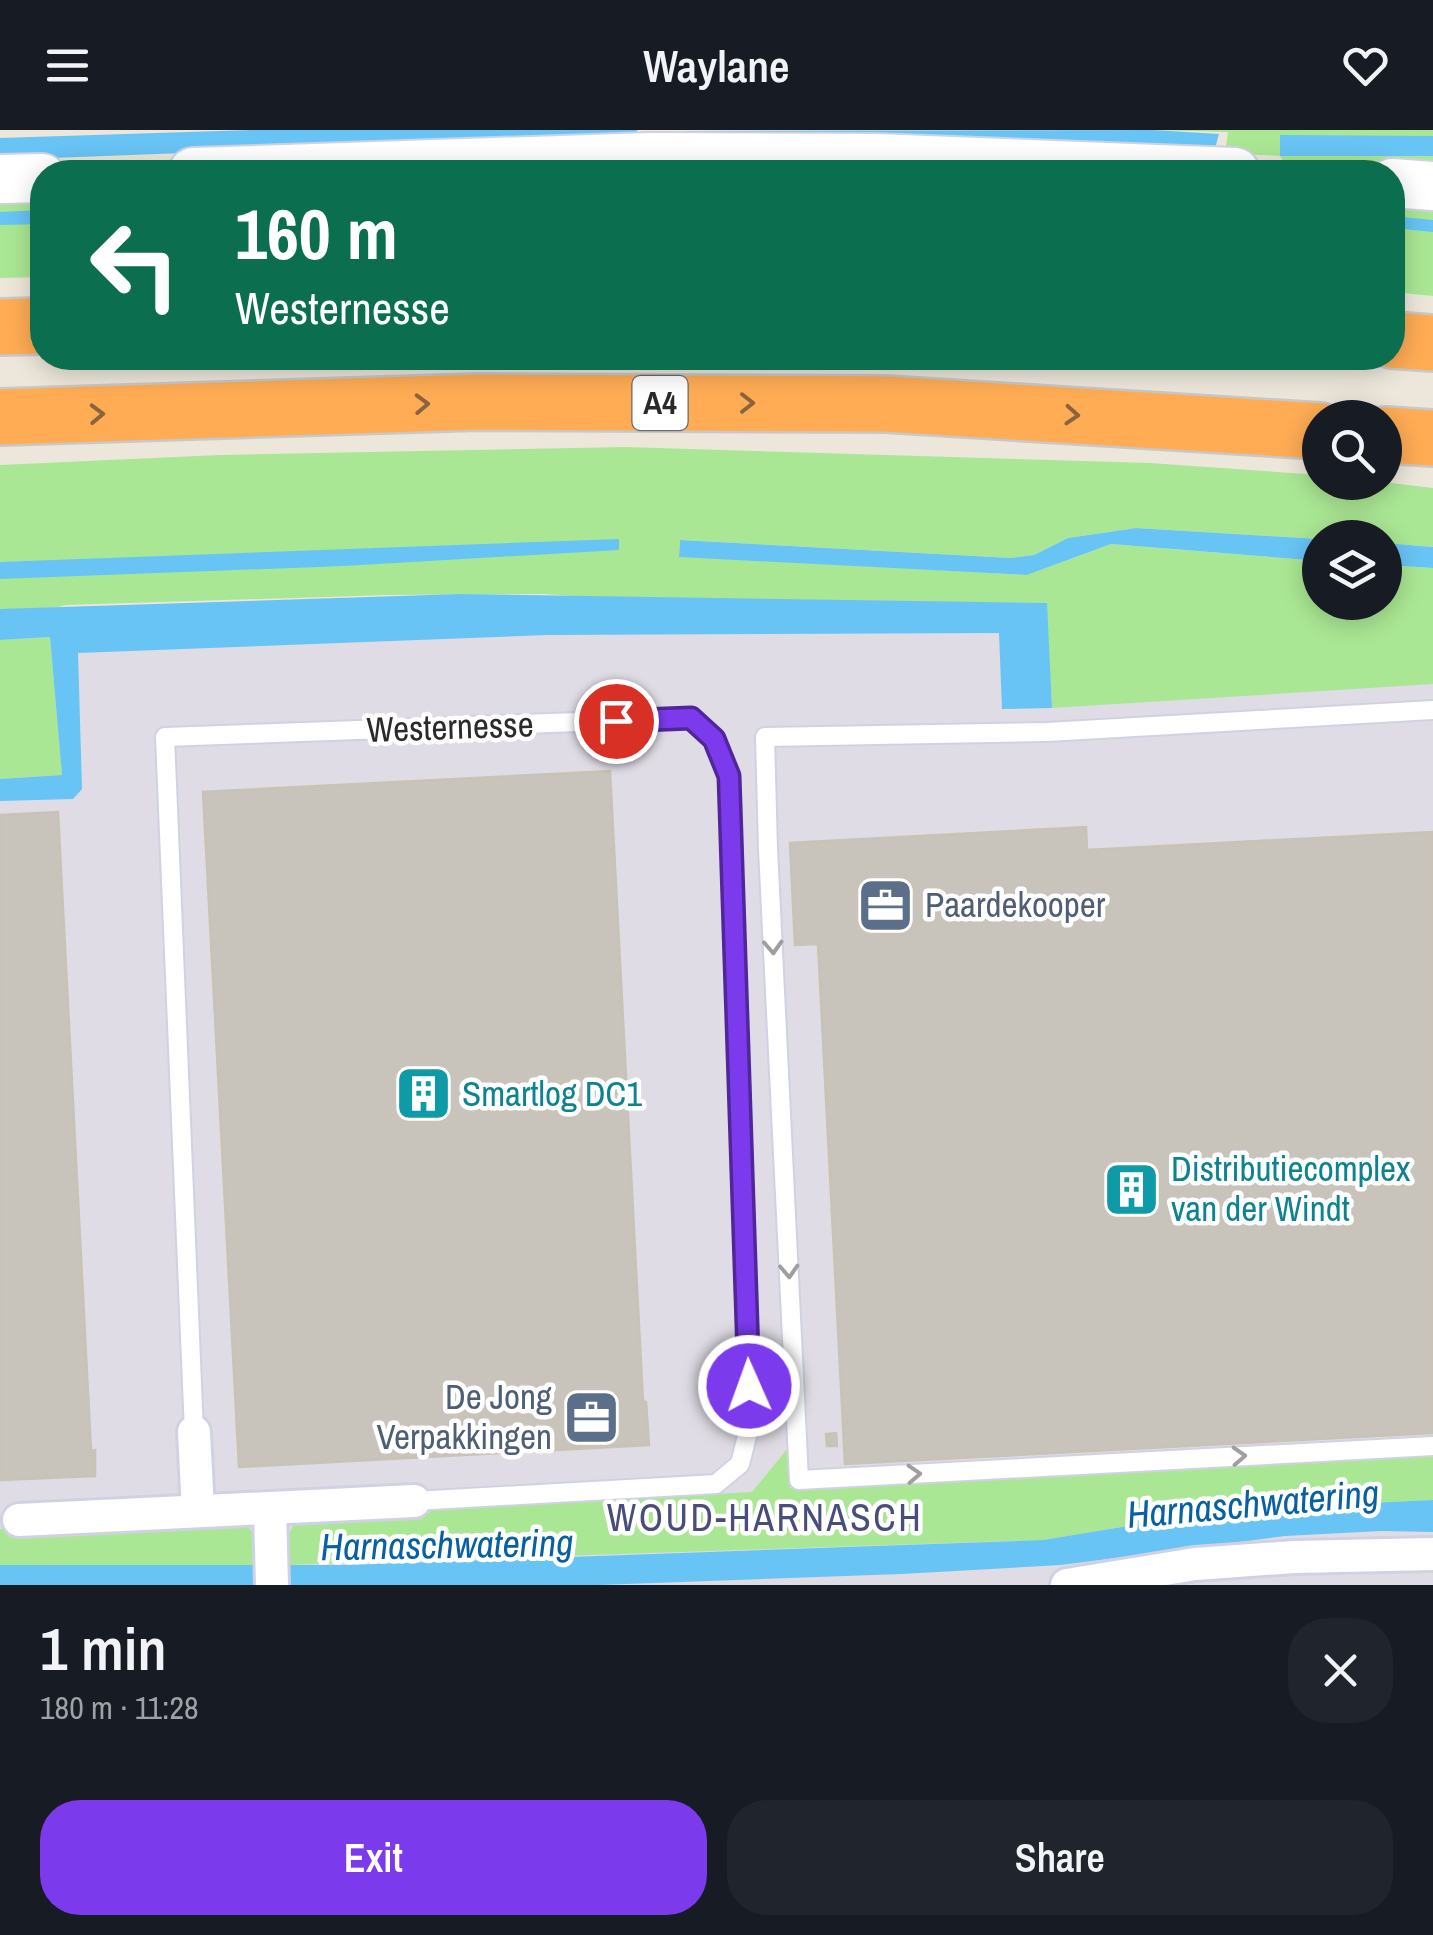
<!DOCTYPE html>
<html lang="en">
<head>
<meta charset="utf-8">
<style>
  :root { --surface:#171b24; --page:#20242c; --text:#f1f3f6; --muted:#9ea1a6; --accent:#7c3aed }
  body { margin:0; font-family:"Archivo Narrow",sans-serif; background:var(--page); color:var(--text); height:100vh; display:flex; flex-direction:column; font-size:38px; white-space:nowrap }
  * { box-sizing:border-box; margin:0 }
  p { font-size:32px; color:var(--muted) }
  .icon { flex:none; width:55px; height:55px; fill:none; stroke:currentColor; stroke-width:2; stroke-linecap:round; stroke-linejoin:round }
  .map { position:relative; height:1455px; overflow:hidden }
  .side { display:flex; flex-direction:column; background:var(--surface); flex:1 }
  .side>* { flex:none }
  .top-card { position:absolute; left:30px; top:30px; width:1375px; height:210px; border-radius:40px; box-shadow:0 5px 25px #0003; background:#0b6e4f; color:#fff; overflow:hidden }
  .buttons { position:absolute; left:1302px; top:270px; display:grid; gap:20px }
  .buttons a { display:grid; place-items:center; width:100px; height:100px; border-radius:50%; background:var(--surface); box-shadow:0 5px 25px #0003; font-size:50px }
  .pin { position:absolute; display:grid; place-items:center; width:85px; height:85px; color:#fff; margin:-42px; border:5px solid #fff; border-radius:50%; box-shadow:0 2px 10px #0007 }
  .me { position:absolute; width:110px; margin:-55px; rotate:358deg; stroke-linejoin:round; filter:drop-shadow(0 0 8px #0008) }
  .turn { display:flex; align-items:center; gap:35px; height:210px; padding:0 40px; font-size:45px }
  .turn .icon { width:130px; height:130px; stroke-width:2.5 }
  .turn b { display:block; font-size:70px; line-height:85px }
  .round { display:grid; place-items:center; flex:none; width:105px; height:105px; border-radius:40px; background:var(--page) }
  .summary { display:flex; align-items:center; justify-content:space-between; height:170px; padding:0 40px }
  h1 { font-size:60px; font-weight:600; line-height:75px }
  .action { display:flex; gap:20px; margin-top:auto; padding:20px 40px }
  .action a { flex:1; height:115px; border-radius:40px; background:var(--accent); color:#fff; font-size:40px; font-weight:600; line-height:115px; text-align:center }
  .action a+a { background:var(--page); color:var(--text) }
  header { display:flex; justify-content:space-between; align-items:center; height:130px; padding:0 40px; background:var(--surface); font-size:45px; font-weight:600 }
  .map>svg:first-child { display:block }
</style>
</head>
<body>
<header><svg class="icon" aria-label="menu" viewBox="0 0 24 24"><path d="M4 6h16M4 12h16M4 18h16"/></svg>Waylane<svg class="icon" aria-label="heart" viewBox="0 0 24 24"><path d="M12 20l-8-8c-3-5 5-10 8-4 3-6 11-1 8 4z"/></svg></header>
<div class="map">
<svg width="1433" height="1455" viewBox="0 0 1433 1455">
  <rect width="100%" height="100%" fill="#ede7db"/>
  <!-- industrial -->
  <polygon fill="#dfdce5" points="1433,485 1433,1455 0,1455 0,498"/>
  <!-- green -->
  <g fill="#aae794">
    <polygon points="1153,0 1433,0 1433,6 1280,6 1281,26 1433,26 1433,46 1286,36 1280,26 1225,23 1228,2"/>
    <polygon points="42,61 42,147 0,148 0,63"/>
    <polygon points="1392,63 1433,67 1433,166 1393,162"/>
    <polygon points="626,317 1150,333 1320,345 1320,352 1383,352 1433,358 1433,417 1385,413 1385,408 1320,409 1136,398 1068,408 1034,425 1011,428 680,410 679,426 1027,445 1111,414 1320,431 1320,472 1385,472 1385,435 1433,438 1433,554 1052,578 1046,473 619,469 543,464 388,465 66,475 0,493 0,335 219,325"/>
    <polygon points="50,507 62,645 0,649 0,510"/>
    <path d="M788 1318 790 1358 1433 1324V1370L1226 1380 1043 1410 288 1435C288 1413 284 1397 305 1387L752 1362Z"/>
    <path d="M232 1387C259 1400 255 1407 257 1435H0V1399Z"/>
  </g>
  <!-- water -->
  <g fill="#68c4f5">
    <polygon points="251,0 637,0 638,6 0,30 0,8"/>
    <polygon points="1153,0 1219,4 1214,22 688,7 685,1"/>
    <polygon points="1280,5 1433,6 1433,26 1280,26"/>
    <polygon points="42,80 42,94 0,95 0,82"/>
    <polygon points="1392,86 1433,90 1433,102 1393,98"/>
    <polygon points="1136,398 1320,409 1320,431 1111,414 1027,445 679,427 680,410 1011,428 1034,425 1068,408"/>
    <polygon points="619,409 619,420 344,436 0,449 0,432"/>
    <polygon points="1385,413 1433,417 1433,438 1385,435"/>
    <polygon points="460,464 1047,473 1052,578 1002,579 999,503 547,505 78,523 82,659 73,669 0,671 0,649 62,645 50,507 0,510 0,479"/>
    <polygon points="1433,1370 1433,1402 1381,1401 1285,1406 1061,1435 901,1444 599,1455 0,1455 0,1435 348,1435 1043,1410 1226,1380"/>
  </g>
  <!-- building -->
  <g fill="#c8c3bb" stroke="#c8c3b5" stroke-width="2.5">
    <polygon points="610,641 643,1272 646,1272 649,1315 239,1337 203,662"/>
    <polygon points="58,682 91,1321 95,1320 95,1346 0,1350 0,685"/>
    <polygon points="1086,697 1087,720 1433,702 1433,1303 845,1334 818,814 795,815 790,713"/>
    <polygon points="836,1303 837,1316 827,1316 826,1304"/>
  </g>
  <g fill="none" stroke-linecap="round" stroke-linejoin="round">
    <defs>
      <g id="lane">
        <polyline points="1433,580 1047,602 765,607 768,719 799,1350 1433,1316"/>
        <polyline points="194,1302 165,607 691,588 715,609 729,646 750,1294 740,1334 716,1354 414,1371"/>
      </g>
      <g id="street">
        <polyline points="194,1302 198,1381"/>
        <polyline points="270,1379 272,1455"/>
        <polyline points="19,1390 414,1371"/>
        <polyline points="1067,1455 1195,1434 1294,1427 1433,1424"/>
      </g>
      <g id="secondary">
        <polyline points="193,42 651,27 875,28 1235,42"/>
        <polyline points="0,49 42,48"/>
        <polyline points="1392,53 1433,56"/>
      </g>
      <g id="highway">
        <polyline points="0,197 42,196"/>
        <polyline points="1392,210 1433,213"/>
        <polyline points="0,287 479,272 886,274 1320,301"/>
        <polyline points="1385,305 1433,308"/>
      </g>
    </defs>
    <!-- lane casing -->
    <use href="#lane" stroke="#d0d2e4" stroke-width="22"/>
    <!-- street casing -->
    <use href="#street" stroke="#d0d2e4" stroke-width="38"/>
    <!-- secondary casing -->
    <use href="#secondary" stroke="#d0d2e4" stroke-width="52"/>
    <!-- highway casing -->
    <use href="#highway" stroke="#c8c8c8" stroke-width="60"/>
    <!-- lane -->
    <use href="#lane" stroke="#fff" stroke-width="18"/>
    <!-- street -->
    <use href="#street" stroke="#fff" stroke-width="32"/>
    <!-- secondary -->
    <use href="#secondary" stroke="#fff" stroke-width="48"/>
    <!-- highway -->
    <use href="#highway" stroke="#ffac54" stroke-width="55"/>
  </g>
  <!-- one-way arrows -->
  <defs><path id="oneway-chevron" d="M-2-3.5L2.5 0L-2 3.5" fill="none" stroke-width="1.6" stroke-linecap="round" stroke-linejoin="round" transform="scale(2.5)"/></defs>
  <g stroke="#8a643d">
    <use href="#oneway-chevron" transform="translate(747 273)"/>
    <use href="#oneway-chevron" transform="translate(422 274) rotate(-2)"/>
    <use href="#oneway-chevron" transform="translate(97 284) rotate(-2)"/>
    <use href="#oneway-chevron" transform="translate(1072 285) rotate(4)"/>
  </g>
  <g stroke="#9f9f9f">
    <use href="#oneway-chevron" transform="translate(773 817) rotate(87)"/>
    <use href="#oneway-chevron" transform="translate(789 1141) rotate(87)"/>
    <use href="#oneway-chevron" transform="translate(1239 1326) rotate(-3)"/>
    <use href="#oneway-chevron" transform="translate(914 1344) rotate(-3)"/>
  </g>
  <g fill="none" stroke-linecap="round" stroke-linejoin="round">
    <defs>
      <polyline id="route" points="616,591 691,588 714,609 729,646 749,1256"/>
    </defs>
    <!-- route casing -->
    <use href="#route" stroke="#51269a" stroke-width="25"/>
    <!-- route -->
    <use href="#route" stroke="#7c3aed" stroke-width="18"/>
  </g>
  <!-- icons -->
  <defs>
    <symbol id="office-square" viewBox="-11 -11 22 22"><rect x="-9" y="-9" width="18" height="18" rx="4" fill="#5c6f8a" stroke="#fff"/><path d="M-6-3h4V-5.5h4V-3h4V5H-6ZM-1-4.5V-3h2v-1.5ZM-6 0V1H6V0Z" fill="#fff"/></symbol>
    <symbol id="building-square" viewBox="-11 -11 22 22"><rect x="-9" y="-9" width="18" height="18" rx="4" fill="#0f9aa8" stroke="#fff"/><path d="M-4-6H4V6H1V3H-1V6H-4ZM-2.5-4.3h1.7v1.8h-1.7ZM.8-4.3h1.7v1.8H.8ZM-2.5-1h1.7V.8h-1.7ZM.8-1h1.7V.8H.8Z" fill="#fff"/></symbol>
  </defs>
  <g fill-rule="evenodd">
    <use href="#office-square" x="854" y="744" width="63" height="63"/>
    <use href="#building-square" x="392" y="932" width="63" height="63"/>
    <use href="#building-square" x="1100" y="1028" width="63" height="63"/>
    <use href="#office-square" x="560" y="1256" width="63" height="63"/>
  </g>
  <g text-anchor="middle" stroke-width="9" stroke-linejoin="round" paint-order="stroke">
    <!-- shield labels -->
    <rect fill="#fff" stroke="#6a6a6a" stroke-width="2.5" x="632.5" y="246" width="55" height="54" rx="8"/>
    <g font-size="32" font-weight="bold" fill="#2a2a2a">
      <text x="660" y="284">A4</text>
    </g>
    <!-- street labels -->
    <g font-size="35" fill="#2a2a2a" stroke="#fff">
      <text transform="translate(450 597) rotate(-2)" y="12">Westernesse</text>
    </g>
    <!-- service labels -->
    <g font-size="35" fill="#4e5e75" stroke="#fff" text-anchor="start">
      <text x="925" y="787">Paardekooper</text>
      <text x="552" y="1279" text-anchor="end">De Jong<tspan x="552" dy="40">Verpakkingen</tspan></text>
    </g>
    <!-- culture labels -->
    <g font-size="35" fill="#0d838f" stroke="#fff" text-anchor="start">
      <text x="462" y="976">Smartlog DC1</text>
      <text x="1171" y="1051">Distributiecomplex<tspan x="1171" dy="40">van der Windt</tspan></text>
    </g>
    <!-- water labels -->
    <g font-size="38" font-style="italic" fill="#0660a2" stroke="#fff">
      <text transform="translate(1253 1374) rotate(-5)" y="13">Harnaschwatering</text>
      <text transform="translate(447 1415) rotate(-1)" y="13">Harnaschwatering</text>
    </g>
    <!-- neighbourhood labels -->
    <g font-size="38" letter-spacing="2.5" fill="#484d7d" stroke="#fff">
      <text x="765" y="1401">WOUD-HARNASCH</text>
    </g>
  </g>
</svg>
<div class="buttons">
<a><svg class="icon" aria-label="search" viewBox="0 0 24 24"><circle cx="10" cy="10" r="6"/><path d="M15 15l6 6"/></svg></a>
<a><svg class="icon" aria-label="layers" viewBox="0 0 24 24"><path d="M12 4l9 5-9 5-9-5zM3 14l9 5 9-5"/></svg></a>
</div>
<div class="pin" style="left:616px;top:591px;background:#d93025"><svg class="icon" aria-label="arrive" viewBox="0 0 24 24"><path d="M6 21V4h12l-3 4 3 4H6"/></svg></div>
<svg class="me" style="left:749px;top:1256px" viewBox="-20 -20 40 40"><circle r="17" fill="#7c3aed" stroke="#fff" stroke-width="3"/><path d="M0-11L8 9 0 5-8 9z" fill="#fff"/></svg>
<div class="top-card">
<div class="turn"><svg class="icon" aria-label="left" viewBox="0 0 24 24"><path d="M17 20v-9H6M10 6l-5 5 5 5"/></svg><div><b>160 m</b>Westernesse</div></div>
</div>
</div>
<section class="side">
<div class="summary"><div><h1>1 min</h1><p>180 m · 11:28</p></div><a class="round"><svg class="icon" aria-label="close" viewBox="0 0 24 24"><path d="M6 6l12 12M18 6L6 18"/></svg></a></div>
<div class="action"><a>Exit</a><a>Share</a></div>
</section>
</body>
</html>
